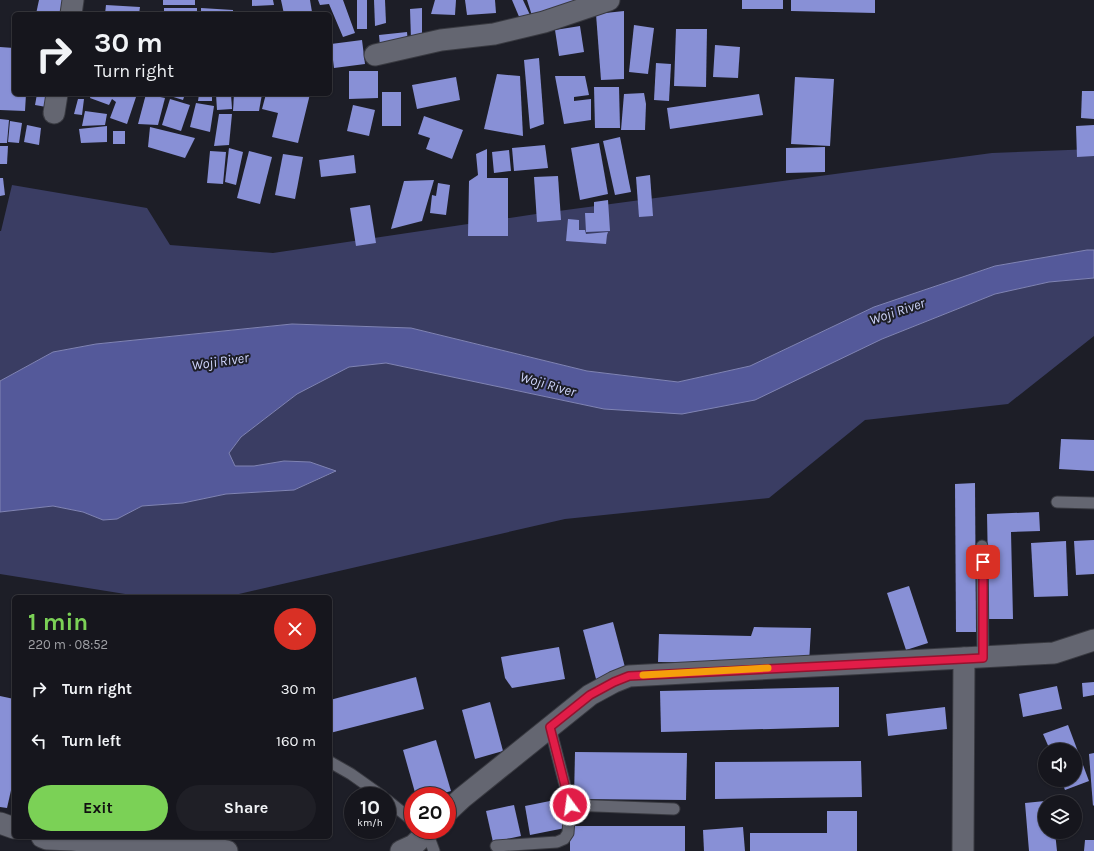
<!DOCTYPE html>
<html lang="en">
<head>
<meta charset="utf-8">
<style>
  :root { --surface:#16161d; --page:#1f1f26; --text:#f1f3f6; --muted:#9e9fa4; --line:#35353b; --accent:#7bd156 }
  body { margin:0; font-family:Karla,sans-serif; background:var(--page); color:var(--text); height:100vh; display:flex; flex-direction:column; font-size:15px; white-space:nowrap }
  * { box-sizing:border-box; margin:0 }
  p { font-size:13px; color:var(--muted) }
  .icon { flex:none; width:22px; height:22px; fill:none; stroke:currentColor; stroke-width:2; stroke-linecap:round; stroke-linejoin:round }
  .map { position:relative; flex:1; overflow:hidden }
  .side { position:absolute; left:12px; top:595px; width:320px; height:244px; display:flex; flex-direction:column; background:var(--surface); border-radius:6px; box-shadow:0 1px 3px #0004,0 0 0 1px var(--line) }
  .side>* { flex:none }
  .banner { position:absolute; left:12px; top:12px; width:320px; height:84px; border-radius:6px; box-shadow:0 1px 3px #0004,0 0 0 1px var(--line); background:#16161d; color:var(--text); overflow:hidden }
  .controls { position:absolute; left:1038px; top:743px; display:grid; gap:8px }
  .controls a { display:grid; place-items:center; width:44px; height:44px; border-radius:50%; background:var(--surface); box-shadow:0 1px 3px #0004,0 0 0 1px var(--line); font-size:20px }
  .speed { position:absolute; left:344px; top:787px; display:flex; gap:8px; font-size:20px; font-weight:700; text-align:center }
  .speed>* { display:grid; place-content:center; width:52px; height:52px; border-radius:50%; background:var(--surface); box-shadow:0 1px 3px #0004,0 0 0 1px var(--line); line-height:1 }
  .speed small { font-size:10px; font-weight:400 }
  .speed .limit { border:6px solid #d22; background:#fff; color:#111 }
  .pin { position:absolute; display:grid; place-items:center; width:34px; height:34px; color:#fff; margin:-17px; border-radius:8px; box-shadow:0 2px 6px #0006 }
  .me { position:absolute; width:44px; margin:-22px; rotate:346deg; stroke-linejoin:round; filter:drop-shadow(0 0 3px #0008) }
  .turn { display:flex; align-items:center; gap:14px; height:84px; padding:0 16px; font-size:18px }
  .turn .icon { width:52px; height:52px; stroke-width:2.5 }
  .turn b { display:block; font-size:28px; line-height:34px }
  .round { display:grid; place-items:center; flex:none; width:42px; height:42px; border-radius:21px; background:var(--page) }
  .headline { display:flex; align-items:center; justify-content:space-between; height:68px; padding:0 16px }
  h1 { font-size:24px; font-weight:700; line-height:30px; color:var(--accent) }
  .action { display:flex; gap:8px; margin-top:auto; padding:8px 16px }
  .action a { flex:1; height:46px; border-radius:24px; background:var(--accent); color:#111; font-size:16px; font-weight:700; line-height:46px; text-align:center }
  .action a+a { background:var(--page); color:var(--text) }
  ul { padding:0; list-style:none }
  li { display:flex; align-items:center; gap:12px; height:52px; padding:0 16px }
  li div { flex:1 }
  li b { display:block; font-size:15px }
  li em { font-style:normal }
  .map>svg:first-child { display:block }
</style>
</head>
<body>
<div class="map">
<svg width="1094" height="851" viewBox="0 0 1094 851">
  <rect width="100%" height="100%" fill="#1d1e27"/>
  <!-- green -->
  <g fill="#3a3d63">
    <polygon points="1094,149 1094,250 1087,250 995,266 874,307 750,366 678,382 587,371 411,328 292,324 96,344 53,352 0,381 0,231 1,231 12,185 147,208 170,245 273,253 536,214 992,153"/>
    <polygon points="1094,278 1094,336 1008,404 865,420 769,498 565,519 226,597 144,597 0,574 0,512 53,506 83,512 103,520 117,519 142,506 183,503 226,494 294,490 335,472 310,462 284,461 254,466 235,466 229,453 241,437 297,394 348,367 386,363 604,409 882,339 995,294 1049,282"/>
  </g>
  <!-- water -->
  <polygon fill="#54599a" stroke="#8084b4" points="1087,250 1094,250 1094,278 1049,282 995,294 882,339 755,400 682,414 604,409 386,363 349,367 297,394 241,437 229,453 235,466 254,466 284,461 310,462 336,471 294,490 226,494 183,503 142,506 117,519 103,520 83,512 53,506 0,512 0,381 53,352 96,344 292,324 411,328 587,371 678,382 750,366 874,307 995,266"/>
  <!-- building -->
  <g fill="#8890d6">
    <polygon points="39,0 67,0 65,14 36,14"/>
    <rect x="163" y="0" width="32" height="5"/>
    <polygon points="252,0 273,0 274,5 252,6"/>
    <polygon points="281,0 310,0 312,12 301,14 284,14"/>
    <polygon points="318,0 343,0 355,33 343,37 329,4 320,5"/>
    <rect x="357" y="0" width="10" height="29"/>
    <polygon points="374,0 385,0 386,23 375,26"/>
    <polygon points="435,0 456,0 455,15 431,14"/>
    <polygon points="465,0 495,0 496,13 467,15"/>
    <polygon points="512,0 523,0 530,15 520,19"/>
    <polygon points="527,0 573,0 576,8 534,22"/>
    <rect x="742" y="0" width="41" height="9"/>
    <polygon points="791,0 875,0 875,13 791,11"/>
    <polygon points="106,5 140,7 139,14 105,14"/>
    <rect x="164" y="8" width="33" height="6"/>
    <polygon points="201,8 233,10 233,14 201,14"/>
    <polygon points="422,8 422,38 411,39 410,9"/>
    <polygon points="624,11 624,79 601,80 596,14"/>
    <polygon points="634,25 654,28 648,74 629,72"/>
    <polygon points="580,26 584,52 559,56 555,30"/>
    <polygon points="676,29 707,29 706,87 674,86"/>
    <polygon points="407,32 408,44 380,46 379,35"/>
    <polygon points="362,40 365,64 334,68 331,44"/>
    <polygon points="715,45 740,47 738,78 713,77"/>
    <polygon points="0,47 14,48 14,94 26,94 25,111 0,110"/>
    <polygon points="539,58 544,124 530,129 524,60"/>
    <polygon points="656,63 671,64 669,101 654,100"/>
    <polygon points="349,71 378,71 378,98 349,99"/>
    <polygon points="497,74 520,76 523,136 484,129"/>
    <polygon points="555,76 585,76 589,95 574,97 574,101 591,99 591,120 564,124"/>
    <polygon points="456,77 460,100 417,109 412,85"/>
    <polygon points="795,77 834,79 830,146 791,144"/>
    <polygon points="594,87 619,87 620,128 595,128"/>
    <polygon points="1082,91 1094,91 1094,119 1081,118"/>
    <rect x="382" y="92" width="19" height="34"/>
    <polygon points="644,93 646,104 645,130 621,130 624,94"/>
    <polygon points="37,94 55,94 52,108 35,105"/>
    <polygon points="91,94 137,94 127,124 110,118 116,102 112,99 109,105 90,98"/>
    <polygon points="146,94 165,98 158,125 138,124"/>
    <polygon points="164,94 185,94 183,100"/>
    <polygon points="199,94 212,94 212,101 198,101"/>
    <polygon points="216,94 231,94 232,109 217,110"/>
    <polygon points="234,94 262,94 259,111 233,111"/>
    <polygon points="266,94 310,94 298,143 272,137 278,113 262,109"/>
    <polygon points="759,94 763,115 670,129 667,108"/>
    <polygon points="78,99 84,99 82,115 74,114"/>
    <polygon points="170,99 190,105 181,131 162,125"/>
    <polygon points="196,103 214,106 210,132 190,127"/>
    <polygon points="353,105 375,110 369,136 347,131"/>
    <polygon points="85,111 107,114 105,125 82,126"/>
    <polygon points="219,114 232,114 229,145 214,146"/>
    <polygon points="424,116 463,130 452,159 426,149 430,138 418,134"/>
    <polygon points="0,119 9,120 7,143 0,143"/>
    <polygon points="10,121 22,123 19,143 8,142"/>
    <polygon points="27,125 41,128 39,145 24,142"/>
    <polygon points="1094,125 1094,156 1077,157 1076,126"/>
    <polygon points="107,126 107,142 81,143 79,129"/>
    <polygon points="150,127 195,138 185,158 148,147"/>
    <rect x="113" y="131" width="12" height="13"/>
    <polygon points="620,137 631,192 615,195 603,141"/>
    <polygon points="599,143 608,194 580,200 571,148"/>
    <polygon points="545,145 548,168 514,171 512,148"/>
    <polygon points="0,146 8,146 7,164 0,164"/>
    <polygon points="825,147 825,172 786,173 786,148"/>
    <polygon points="229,148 243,152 236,185 225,182"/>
    <polygon points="487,149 487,178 508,178 508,236 468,236 469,181 478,175 476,154"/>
    <polygon points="509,150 511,171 494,173 492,152"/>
    <polygon points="210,151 226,152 223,184 207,183"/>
    <polygon points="249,151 272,157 260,204 237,198"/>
    <polygon points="283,154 303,157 295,199 275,195"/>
    <polygon points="354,155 356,173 321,177 319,160"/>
    <polygon points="650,175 653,216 639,217 636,177"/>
    <polygon points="558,176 561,220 537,222 534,177"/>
    <polygon points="0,178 3,178 5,195 0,196"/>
    <polygon points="434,180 422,221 391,229 404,181"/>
    <polygon points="438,183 450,185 446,215 430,213 432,195 436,196"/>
    <polygon points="608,200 610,231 586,232 585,213 594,213 594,202"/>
    <polygon points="370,205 376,243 356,246 350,208"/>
    <polygon points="568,219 579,220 579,230 585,230 586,234 608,232 607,235 606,244 566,241"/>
    <polygon points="1061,439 1094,440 1094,471 1059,469"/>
    <polygon points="975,483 976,632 956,632 955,484"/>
    <polygon points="1039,512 1040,531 1011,532 1013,619 989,619 987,514"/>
    <polygon points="1094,540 1094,574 1076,575 1074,541"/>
    <polygon points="1066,541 1068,596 1034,597 1031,543"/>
    <polygon points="909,586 928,643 906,650 887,593"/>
    <polygon points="613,622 626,671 596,679 583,630"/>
    <polygon points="754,627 811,628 809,663 658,662 659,634 751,636"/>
    <polygon points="559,647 565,679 512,688 505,678 501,657"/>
    <polygon points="416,677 424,709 330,733 330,700"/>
    <polygon points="1094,682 1094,695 1083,697 1082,683"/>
    <polygon points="1057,686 1062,709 1023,717 1019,694"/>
    <polygon points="839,687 839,727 661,732 660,691"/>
    <polygon points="0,696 14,699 14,777 7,808 0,807"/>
    <polygon points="490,702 503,751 475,759 462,710"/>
    <polygon points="945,707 947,729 888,736 886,714"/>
    <polygon points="1068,725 1089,781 1065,790 1061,780 1075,780 1075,750 1050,750 1043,734"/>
    <polygon points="436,740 451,791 434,796 416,796 403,750"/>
    <polygon points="575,752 687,753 686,800 574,799"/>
    <polygon points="1094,753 1094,805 1093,806 1089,754"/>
    <polygon points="861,761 862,797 715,799 715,762"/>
    <polygon points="560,799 565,828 530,835 525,806"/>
    <polygon points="1045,801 1045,832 1055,832 1057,851 1029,851 1025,803"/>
    <polygon points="514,805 521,836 493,842 486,811"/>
    <polygon points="827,811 857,811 857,851 750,851 750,833 827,833"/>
    <rect x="570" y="826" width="115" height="25"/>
    <polygon points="743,827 745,851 704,851 703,830"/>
    <polygon points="1085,840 1094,840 1094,851 1084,851"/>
  </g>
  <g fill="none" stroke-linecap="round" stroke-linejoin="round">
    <defs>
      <g id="lane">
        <polyline points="1057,502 1094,503"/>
        <polyline points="982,546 983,657"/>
        <polyline points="330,762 351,774 382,796"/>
        <polyline points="387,800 413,821"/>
        <polyline points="570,805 674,809"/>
        <polyline points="425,830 427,832 434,851"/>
        <polyline points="496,846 557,842 564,839 568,833 570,805 550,727"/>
      </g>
      <g id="street">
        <polyline points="71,14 73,0"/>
        <polyline points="375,55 441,40 494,34 544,22 609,0"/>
        <polyline points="54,113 57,94"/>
        <polyline points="447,812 462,798 590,695 614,682 629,676 1054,653 1094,640"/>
        <polyline points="0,823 14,828"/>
        <polyline points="42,837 47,839 73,840 105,844 122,842 197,845 227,851"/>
        <polyline points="401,851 414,845 429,830"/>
        <polyline points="963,851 964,658"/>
      </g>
    </defs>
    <!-- lane casing -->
    <use href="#lane" stroke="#393a41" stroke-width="13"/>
    <!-- street casing -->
    <use href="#street" stroke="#393a41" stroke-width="23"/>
    <!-- lane -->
    <use href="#lane" stroke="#646671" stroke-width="11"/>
    <!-- street -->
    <use href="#street" stroke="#646671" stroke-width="21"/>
  </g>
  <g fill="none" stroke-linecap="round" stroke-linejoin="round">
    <defs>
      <polyline id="route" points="570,805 550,727 590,695 614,682 629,676 983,658 983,562"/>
    </defs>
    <!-- route casing -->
    <use href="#route" stroke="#92132f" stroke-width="10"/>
    <!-- route -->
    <use href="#route" stroke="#e11d48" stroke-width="7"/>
    <!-- slow -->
    <polyline stroke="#f59e0b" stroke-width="7" points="643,675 768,668"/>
  </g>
  <g text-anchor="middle" stroke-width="4" stroke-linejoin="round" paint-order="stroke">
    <!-- water labels -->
    <g font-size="14" font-style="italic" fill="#cdd3f9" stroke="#1d1e27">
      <text transform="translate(897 311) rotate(-18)" y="5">Woji River</text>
      <text transform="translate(220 361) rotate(-8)" y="5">Woji River</text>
      <text transform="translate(548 384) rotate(16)" y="5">Woji River</text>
    </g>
  </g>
</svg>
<div class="controls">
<a><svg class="icon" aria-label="sound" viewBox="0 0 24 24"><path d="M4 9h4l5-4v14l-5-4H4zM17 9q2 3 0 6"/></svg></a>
<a><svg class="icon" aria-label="layers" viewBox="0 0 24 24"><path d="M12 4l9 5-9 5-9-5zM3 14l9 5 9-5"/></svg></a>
</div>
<div class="speed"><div>10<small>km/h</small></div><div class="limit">20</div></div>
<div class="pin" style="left:983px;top:562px;background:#d93025"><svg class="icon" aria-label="arrive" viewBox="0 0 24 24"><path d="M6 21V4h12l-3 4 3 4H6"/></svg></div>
<svg class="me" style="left:570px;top:805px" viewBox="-20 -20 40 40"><circle r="17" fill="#e11d48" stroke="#fff" stroke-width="3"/><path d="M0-11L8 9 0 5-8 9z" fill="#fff"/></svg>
<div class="banner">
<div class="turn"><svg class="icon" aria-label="right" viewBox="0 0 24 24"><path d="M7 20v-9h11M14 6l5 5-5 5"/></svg><div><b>30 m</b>Turn right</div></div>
</div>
<section class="side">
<div class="headline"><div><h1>1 min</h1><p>220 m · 08:52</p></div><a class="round" style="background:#d93025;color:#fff"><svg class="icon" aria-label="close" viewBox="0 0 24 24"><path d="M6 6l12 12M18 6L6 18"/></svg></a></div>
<ul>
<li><svg class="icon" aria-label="right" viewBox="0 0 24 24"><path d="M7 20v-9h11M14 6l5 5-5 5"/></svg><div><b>Turn right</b></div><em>30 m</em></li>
<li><svg class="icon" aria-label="left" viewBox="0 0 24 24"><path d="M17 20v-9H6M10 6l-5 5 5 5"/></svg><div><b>Turn left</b></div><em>160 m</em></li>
</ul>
<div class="action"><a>Exit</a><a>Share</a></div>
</section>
</div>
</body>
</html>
